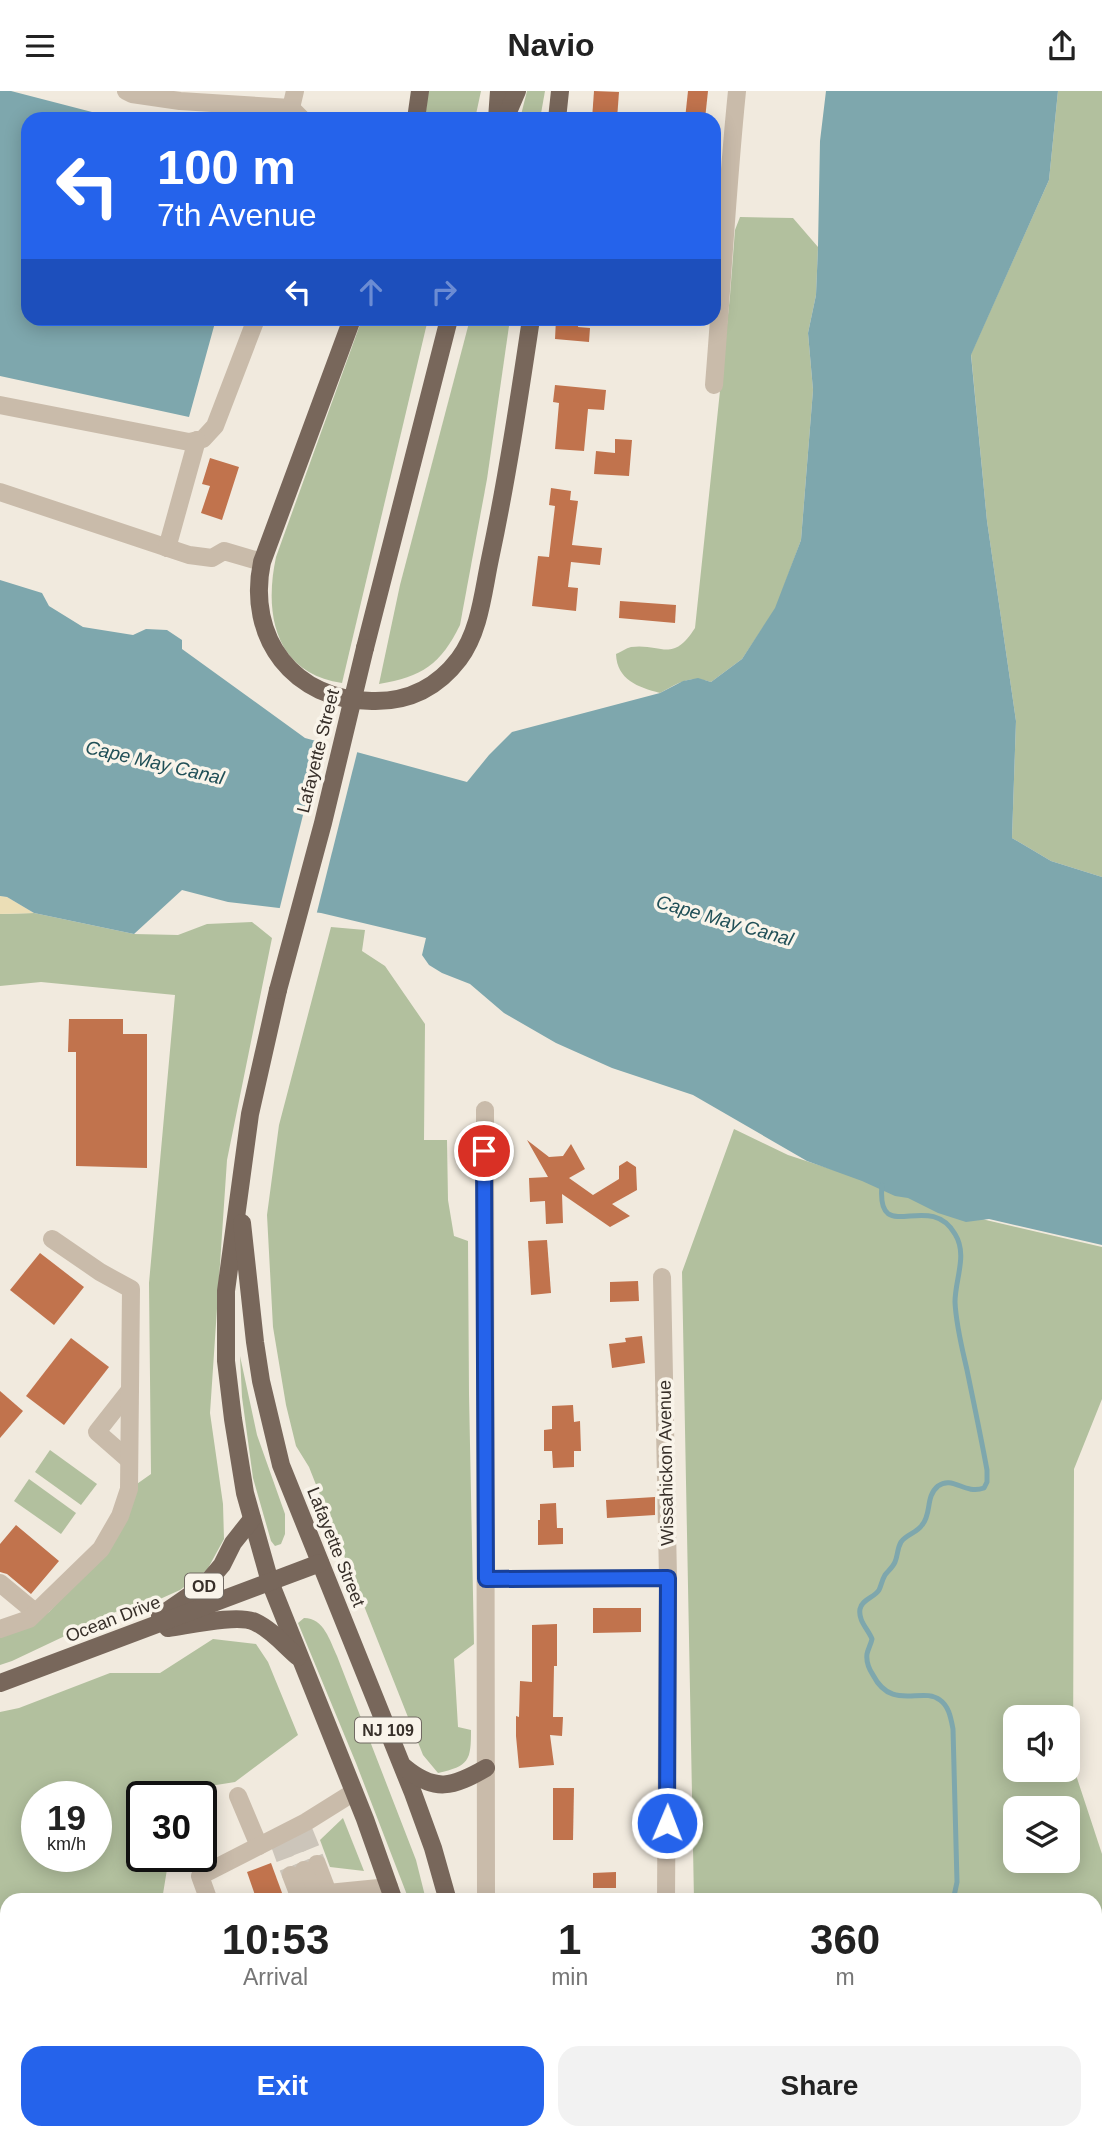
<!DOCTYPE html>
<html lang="en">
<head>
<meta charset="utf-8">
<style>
  :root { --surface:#fff; --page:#f2f2f2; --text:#222; --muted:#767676; --accent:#2563eb }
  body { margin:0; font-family:Arial,sans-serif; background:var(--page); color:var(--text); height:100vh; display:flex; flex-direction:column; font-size:26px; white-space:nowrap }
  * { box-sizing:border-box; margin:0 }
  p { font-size:23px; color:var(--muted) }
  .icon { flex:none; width:38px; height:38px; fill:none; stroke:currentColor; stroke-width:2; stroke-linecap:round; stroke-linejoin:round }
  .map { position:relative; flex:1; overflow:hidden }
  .panel { position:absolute; left:0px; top:1802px; width:1102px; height:247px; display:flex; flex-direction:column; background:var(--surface); border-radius:21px 21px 0 0; box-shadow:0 4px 18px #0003 }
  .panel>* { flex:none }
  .guide { position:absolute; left:21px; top:21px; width:700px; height:214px; border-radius:21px; box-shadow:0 4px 18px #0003; background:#2563eb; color:#fff; overflow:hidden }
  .controls { position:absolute; left:1003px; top:1614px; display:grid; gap:14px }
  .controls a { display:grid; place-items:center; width:77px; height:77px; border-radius:14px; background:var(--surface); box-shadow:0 4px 18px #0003; font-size:35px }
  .speed { position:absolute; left:21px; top:1690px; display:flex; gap:14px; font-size:35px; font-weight:700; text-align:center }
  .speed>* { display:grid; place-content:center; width:91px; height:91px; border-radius:50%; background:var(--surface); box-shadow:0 4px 18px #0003; line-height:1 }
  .speed small { font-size:18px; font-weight:400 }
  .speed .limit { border:4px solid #111; border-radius:10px; background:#fff; color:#111 }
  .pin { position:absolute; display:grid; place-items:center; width:60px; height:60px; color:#fff; margin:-30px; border:4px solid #fff; border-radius:50%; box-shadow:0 2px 7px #0007 }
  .me { position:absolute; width:77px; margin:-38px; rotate:1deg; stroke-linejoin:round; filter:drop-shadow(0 0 5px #0008) }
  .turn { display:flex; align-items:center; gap:24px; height:147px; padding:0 21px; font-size:32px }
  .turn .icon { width:91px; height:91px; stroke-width:2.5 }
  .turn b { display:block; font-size:49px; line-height:60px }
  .lanes { display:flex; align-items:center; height:66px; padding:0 21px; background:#0003; justify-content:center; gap:35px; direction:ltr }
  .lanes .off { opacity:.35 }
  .eta { display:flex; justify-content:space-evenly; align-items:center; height:119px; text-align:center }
  .eta b { font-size:42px; font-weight:600; line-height:49px }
  .action { display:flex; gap:14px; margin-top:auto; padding:14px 21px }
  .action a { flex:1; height:80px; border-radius:21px; background:var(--accent); color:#fff; font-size:28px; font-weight:600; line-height:80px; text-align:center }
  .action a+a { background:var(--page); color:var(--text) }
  header { display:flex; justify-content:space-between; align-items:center; height:91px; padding:0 21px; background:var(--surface); font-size:32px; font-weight:600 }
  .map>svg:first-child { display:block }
</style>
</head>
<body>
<header><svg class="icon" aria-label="menu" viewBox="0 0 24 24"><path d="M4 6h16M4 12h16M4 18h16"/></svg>Navio<svg class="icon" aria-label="share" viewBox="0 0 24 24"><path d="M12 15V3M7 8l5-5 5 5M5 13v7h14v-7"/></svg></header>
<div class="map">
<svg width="1102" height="2049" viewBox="0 0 1102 2049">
  <rect width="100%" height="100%" fill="#f1eade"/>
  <!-- green -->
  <g fill="#b2c09e" fill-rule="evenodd">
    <polygon points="428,0 481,0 475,28 425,28"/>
    <polygon points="527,0 545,0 540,28 520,28"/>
    <polygon points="1058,0 1102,0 1102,786 1051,770 1012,747 1016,630 987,430 971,263 1049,89"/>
    <path d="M740 126 793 127 818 156 816 204 808 242 813 299 801 449 776 517 742 568 711 591C689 584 679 592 660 602 638 596 617 589 616 563 621 561 626 557 631 556 662 552 672 573 695 537L730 205 735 139Z"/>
    <path d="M362 228H428L342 592C274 582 264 522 276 466Z"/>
    <path d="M470 228H510L487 388 460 534C441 573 422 586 379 593L400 494Z"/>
    <polygon points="34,822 134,843 178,844 207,833 252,831 272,847 227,1069 210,1322 223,1413 224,1448 207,1479 180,1499 140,1517 122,1518 12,1570 0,1574 0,1547 49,1521 115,1449 134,1395 151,1383 149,1192 175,904 41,891 0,895 0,823"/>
    <path d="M331 836 365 839 362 860 385 875 425 933 424 1049H447L448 1109 454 1145 468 1150 469 1303 474 1553 454 1568 458 1636 471 1639C471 1670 469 1675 438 1682L423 1664 309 1376 296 1355 286 1314 273 1236 267 1124 279 1034Z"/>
    <path d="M734 1038 788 1064 986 1129 1102 1156V1308L1074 1378 1073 1675 1102 1763V1945H1096V1810L694 1809 682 1181ZM1015 1626H1068V1678H1015ZM1015 1717H1068V1769H1015Z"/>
    <polygon points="240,1265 257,1344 285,1423 285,1443 281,1453 275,1455 271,1450 253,1387 242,1306"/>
    <polygon points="50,1359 97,1393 81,1414 35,1381"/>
    <polygon points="29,1388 76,1422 61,1443 14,1410"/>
    <path d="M304 1527C324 1527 330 1550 337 1565L416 1769 426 1809H409L356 1672 298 1532Z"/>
    <path d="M213 1548 256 1553 268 1571 298 1644 235 1691 185 1699V1706H142V1766H169L162 1809 7 1810V2042H417V2049H0V1621L19 1617 110 1582H160ZM37 1706H96V1766H37Z"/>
    <polygon points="343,1727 364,1780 330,1776 320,1749"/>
  </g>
  <!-- sand -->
  <polygon fill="#ebdeb6" points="0,805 7,806 34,822 0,823"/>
  <!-- water -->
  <g fill="#7ea7ad">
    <polygon points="0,0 11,0 119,28 28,28 28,228 216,228 189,326 0,285"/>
    <polygon points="826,0 1058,0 1049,89 971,264 987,430 1016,630 1012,747 1051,770 1102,786 1102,1154 989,1128 966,1131 938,1122 908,1107 895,1105 862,1090 807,1070 693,1004 612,977 556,952 504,922 470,893 442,882 429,874 422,864 426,847 321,822 228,811 182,799 134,843 34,822 7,806 0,805 0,489 42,502 49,515 83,536 133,544 146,538 167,539 182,549 182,558 305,647 467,691 489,664 512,641 660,602 683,590 698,587 711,591 742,568 775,517 801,449 813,299 808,242 816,204 818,156 820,50"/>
  </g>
  <!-- pier -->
  <polygon fill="#f1eade" points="322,648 358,658 316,825 279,820"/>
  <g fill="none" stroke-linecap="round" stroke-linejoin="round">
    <!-- stream -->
    <path stroke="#7ea7ad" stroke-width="5" d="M882 1094C876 1157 929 1098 955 1143 968 1164 955 1188 955 1211 956 1234 962 1257 967 1279 974 1313 981 1346 987 1379V1391L984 1397C964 1404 953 1384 938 1395 925 1406 932 1423 922 1434 917 1442 907 1443 901 1451 897 1458 898 1464 895 1471 893 1476 888 1480 885 1484 882 1489 881 1495 879 1499 874 1507 862 1508 860 1518 858 1530 868 1538 872 1548 871 1553 868 1558 867 1563 866 1571 869 1578 873 1584 892 1621 922 1595 940 1609 949 1615 951 1628 953 1638L957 1791 953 1810"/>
  </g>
  <!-- building -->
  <g fill="#c1734d">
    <polygon points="594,0 619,1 617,28 592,28"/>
    <polygon points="688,0 708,0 705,28 685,28"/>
    <polygon points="556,228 579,228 578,236 590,237 589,251 555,248"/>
    <polygon points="555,294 606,299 604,319 588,318 584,360 555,358 559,312 553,311"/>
    <polygon points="615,348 632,349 629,385 594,383 596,360 615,362"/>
    <polygon points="210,367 239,376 222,429 201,422 210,395 202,393"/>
    <polygon points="551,397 571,400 570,409 578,410 572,454 602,457 600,474 571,471 568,496 578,497 576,520 532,515 538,465 549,466 555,415 549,414"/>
    <polygon points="620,510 676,514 675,532 619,527"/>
    <polygon points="69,928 123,928 123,943 147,943 147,1077 76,1075 76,961 68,961"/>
    <polygon points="527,1049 549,1066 563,1065 571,1053 585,1078 569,1087 593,1104 619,1088 619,1075 627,1070 636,1076 637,1099 612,1113 630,1125 610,1136 562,1103 563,1132 546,1133 545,1110 530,1111 529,1087 548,1086"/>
    <polygon points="547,1149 551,1202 531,1204 528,1150"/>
    <polygon points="40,1162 84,1196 54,1234 10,1199"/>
    <polygon points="638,1190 639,1210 610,1211 610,1191"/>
    <polygon points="642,1245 645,1272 612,1277 609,1253 626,1251 625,1247"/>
    <polygon points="71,1247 109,1276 64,1334 26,1305"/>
    <polygon points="0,1300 23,1320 0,1347"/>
    <polygon points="573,1314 574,1331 580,1330 581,1360 574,1360 574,1376 553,1377 552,1360 544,1360 544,1339 552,1338 552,1315"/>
    <polygon points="655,1406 655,1424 607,1427 606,1409"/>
    <polygon points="556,1412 557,1437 563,1437 563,1453 538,1454 538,1429 540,1429 540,1413"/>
    <polygon points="16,1434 59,1470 31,1503 7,1483 0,1481 0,1453"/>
    <polygon points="593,1517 641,1517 641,1541 593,1542"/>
    <polygon points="557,1533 557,1575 554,1575 553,1626 563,1626 562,1645 550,1644 554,1674 519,1677 516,1645 516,1625 519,1626 520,1590 532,1591 532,1534"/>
    <polygon points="553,1697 574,1697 573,1749 553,1749"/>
    <polygon points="271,1772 285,1810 257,1810 247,1781"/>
    <polygon points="616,1781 616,1797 593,1797 593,1782"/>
  </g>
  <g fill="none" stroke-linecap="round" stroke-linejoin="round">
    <!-- minor-tunnel -->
    <g stroke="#ccc5ba" stroke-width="18" stroke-dasharray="18 9" stroke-linecap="butt">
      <polyline points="304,1741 317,1773"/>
      <polyline points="291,1746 304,1779"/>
      <polyline points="279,1751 291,1784"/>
    </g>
    <!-- minor -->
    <g stroke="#c9bbaa" stroke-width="18">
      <polyline points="126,0 132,3 180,10 291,17 302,28"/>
      <polyline points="291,17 295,0"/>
      <path d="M714 294C722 196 727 98 737 0"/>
      <polyline points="0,314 189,351 203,348 215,335 256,228"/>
      <polyline points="0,401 189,464 212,467 224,460 262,471"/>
      <polyline points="167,457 197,349"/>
      <polyline points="485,1019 486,1810"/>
      <polyline points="662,1186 668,1487 666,1810"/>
      <polyline points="129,1369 97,1341 130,1299"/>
      <polyline points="486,1488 668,1487"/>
      <polyline points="0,1492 35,1521"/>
      <polyline points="0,1538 29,1528 101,1458 120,1425 129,1398 131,1198 100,1181 52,1148"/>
      <polyline points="238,1705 259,1755"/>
      <polyline points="317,1773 328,1802"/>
      <polyline points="304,1779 315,1807"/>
      <polyline points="291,1784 301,1810"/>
      <polyline points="209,1810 200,1785 306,1731 354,1701"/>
      <polyline points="308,1810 328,1802 389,1796"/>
      <polyline points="1096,1957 1102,1957"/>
      <polyline points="668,2042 668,2049"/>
      <polyline points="1018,2042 1018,2049"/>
    </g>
    <!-- major -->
    <g stroke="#78675b" stroke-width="18">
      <polyline points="416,28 420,0"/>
      <polyline points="497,28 499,0"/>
      <polyline points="505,28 517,0"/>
      <polyline points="557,28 560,0"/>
      <path d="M352 228 262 471C246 547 294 610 372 610 408 611 437 597 459 568 480 540 483 501 490 468 507 388 519 308 531 228"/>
      <polyline points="365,557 449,228"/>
      <polyline points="278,899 250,1023 226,1200 226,1270 233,1328 245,1402 270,1491 365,1728 394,1810"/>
      <polyline points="242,1132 255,1251 261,1290 281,1374 413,1702 433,1757 448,1810"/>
      <polyline points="160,1525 205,1494 222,1474 233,1452 252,1428"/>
      <path d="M168 1537C190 1534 238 1523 255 1531 272 1539 285 1555 298 1566"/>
      <polyline points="0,1592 320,1472"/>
      <path d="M404 1676C435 1702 453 1696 486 1677"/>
      <polyline points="439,2042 439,2049"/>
      <polyline points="475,2042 475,2049"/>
    </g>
    <!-- major-bridge -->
    <polyline stroke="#78675b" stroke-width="18" points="278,899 323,732 365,557"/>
  </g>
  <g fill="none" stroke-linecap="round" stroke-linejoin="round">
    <defs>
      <polyline id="route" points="484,1060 486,1488 668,1487 667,1732"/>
    </defs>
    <!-- route casing -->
    <use href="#route" stroke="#184099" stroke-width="18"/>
    <!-- route -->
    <use href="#route" stroke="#2563eb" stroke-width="12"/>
  </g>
  <g text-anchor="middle" stroke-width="7" stroke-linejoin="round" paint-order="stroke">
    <!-- shield labels -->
    <g fill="#f9f4ea" stroke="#716a63" stroke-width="2">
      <rect x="185" y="1482.5" width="38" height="25" rx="5"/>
      <rect x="355" y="1626.5" width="66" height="25" rx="5"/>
    </g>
    <g font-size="16" font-weight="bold" fill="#372f29">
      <text x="204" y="1501">OD</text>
      <text x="388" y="1645">NJ 109</text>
    </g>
    <!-- street labels -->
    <g font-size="18" fill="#372f29" stroke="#f9f4ea">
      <text transform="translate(318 660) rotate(-76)" y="6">Lafayette Street</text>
      <text transform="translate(666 1372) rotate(-91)" y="6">Wissahickon Avenue</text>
      <text transform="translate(336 1456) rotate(68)" y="6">Lafayette Street</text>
      <text transform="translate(113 1528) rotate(-21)" y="6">Ocean Drive</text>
    </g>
    <!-- water labels -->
    <g font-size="19" font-style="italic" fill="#204f57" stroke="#f9f4ea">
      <text transform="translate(155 671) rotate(13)" y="7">Cape May Canal</text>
      <text transform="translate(725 829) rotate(16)" y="7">Cape May Canal</text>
    </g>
  </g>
</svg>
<div class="controls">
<a><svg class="icon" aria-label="sound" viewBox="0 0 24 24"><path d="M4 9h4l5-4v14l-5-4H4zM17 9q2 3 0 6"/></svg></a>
<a><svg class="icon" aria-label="layers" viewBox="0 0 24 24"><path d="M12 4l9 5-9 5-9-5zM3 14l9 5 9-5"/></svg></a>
</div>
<div class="speed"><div>19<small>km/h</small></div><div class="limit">30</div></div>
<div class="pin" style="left:484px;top:1060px;background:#d93025"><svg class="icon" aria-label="arrive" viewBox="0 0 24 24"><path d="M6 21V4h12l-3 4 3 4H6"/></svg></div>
<svg class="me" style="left:667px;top:1732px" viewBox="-20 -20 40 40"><circle r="17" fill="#2563eb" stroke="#fff" stroke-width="3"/><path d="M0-11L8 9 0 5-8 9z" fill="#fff"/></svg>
<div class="guide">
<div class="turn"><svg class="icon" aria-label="left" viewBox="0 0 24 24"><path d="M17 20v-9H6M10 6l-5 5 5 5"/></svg><div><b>100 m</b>7th Avenue</div></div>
<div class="lanes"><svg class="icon" aria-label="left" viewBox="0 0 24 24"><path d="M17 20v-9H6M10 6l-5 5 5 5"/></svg><svg class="icon off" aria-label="ahead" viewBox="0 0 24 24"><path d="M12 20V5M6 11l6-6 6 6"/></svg><svg class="icon off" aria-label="right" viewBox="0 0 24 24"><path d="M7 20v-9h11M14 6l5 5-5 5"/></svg></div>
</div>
<section class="panel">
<div class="eta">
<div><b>10:53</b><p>Arrival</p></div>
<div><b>1</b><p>min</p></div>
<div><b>360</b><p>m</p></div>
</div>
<div class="action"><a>Exit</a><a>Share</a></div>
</section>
</div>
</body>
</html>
